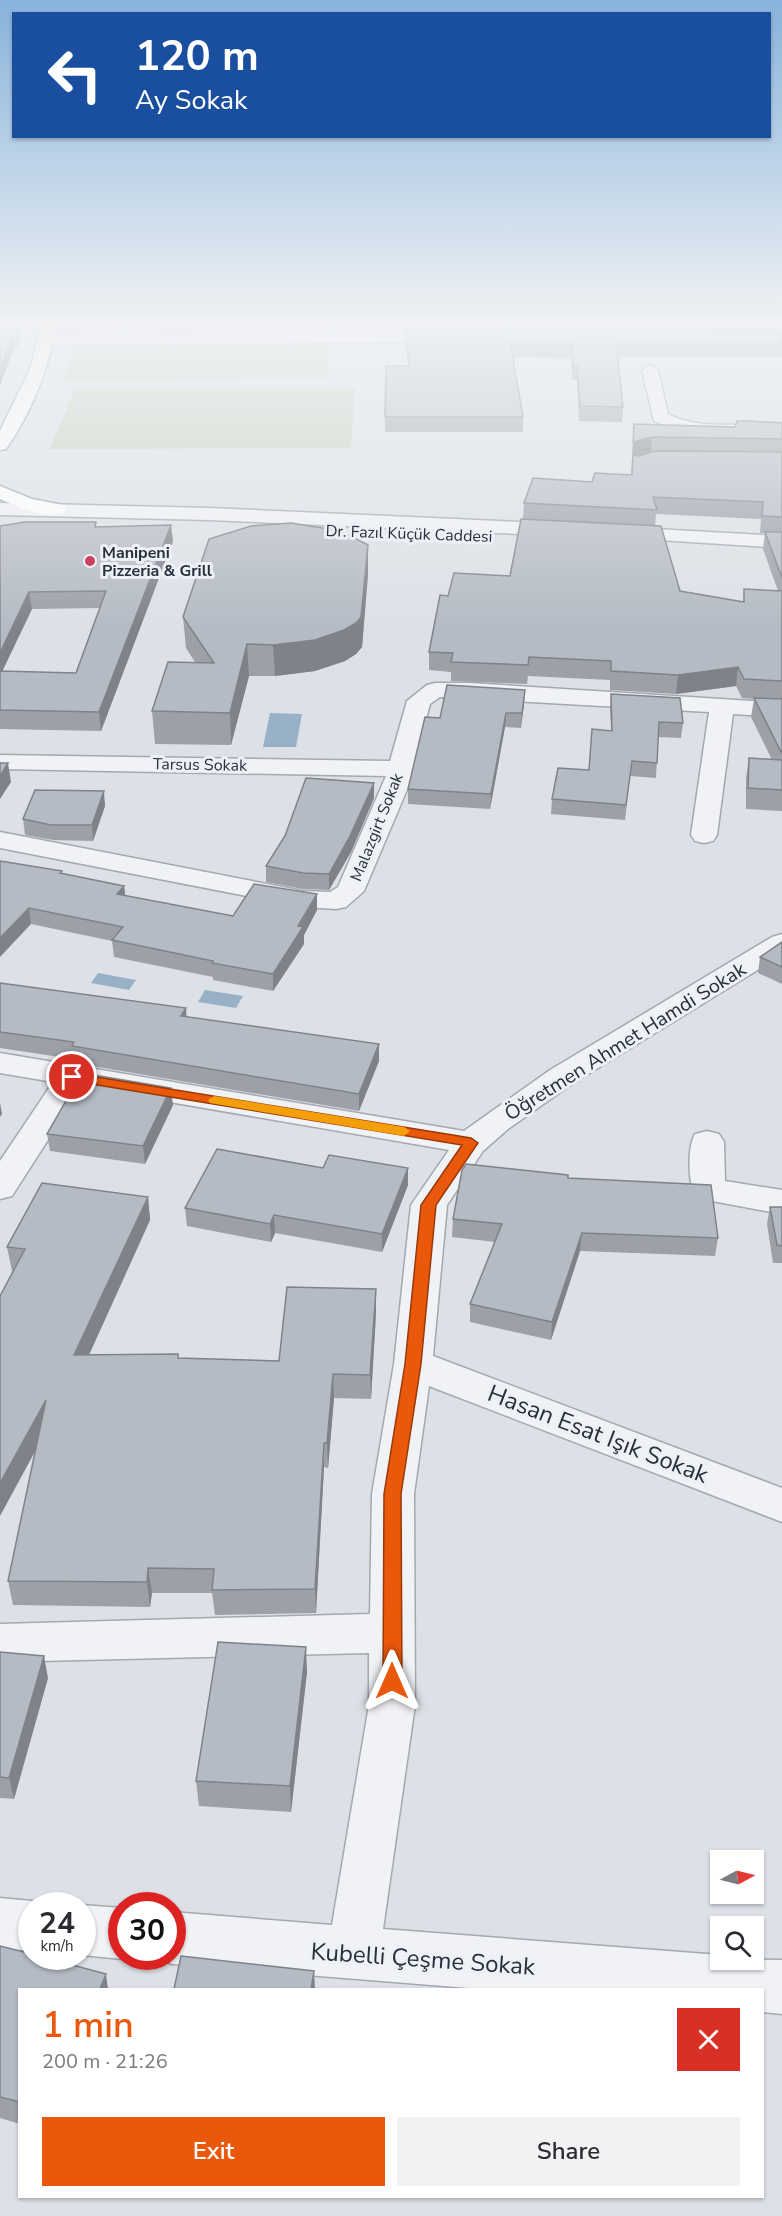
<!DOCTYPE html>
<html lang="en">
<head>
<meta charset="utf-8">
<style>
  :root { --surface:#fff; --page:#f2f2f3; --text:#2b2b33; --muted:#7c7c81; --accent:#ea580c }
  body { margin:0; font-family:"Nunito Sans",sans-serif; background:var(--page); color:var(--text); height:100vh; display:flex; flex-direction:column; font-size:22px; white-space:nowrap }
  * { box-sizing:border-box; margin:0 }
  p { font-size:20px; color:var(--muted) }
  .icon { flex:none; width:33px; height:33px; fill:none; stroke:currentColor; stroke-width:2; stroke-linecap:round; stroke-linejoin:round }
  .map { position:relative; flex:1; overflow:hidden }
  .drawer { position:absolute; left:18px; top:1988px; width:746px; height:210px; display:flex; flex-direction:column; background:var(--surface); border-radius:0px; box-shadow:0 2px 4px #0004 }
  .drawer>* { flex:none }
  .guide { position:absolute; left:12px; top:12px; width:759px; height:126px; border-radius:0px; box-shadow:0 2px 4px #0004; background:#1a4fa0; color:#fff; overflow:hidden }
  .needle { width:39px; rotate:83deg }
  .controls { position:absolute; left:710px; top:1850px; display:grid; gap:12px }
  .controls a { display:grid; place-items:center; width:54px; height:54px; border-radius:0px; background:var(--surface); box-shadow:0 2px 4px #0004; font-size:30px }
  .speed { position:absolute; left:18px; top:1892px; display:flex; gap:12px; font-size:30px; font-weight:700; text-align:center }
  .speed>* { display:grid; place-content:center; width:78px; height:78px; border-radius:50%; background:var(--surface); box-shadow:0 2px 4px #0004; line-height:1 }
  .speed small { font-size:15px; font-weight:400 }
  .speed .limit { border:9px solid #d22; background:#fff; color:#111 }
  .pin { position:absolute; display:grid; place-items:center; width:51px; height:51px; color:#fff; margin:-26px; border:3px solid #fff; border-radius:50%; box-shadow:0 2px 6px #0007 }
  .me { position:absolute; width:66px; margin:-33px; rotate:0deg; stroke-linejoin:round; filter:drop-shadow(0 0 4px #0008) }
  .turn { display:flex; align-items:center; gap:21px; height:126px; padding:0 24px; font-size:27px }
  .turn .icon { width:78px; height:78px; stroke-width:2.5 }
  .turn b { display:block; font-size:42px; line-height:51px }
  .round { display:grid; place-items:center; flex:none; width:63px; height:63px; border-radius:0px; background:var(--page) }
  .overview { display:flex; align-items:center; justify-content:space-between; height:102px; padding:0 24px }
  h1 { font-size:36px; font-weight:600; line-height:45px; color:var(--accent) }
  .button { display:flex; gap:12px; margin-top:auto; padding:12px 24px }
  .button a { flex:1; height:69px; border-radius:0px; background:var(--accent); color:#fff; font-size:24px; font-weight:600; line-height:69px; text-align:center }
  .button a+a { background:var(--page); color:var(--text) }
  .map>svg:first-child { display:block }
</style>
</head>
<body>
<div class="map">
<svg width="782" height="2216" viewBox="0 0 782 2216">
  <rect width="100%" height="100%" fill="#dde1e7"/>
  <!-- green -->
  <g fill="#c4d1be">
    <polygon points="328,342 329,378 63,381 76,344"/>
    <polygon points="75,389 355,389 351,448 50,449"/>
  </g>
  <!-- water -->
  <g fill="#98b1c7">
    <polygon points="270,713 302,714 296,747 263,747"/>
    <polygon points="98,973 136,980 129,990 91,983"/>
    <polygon points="205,990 243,996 236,1008 198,1002"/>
  </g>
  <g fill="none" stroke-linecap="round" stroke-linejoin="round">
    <defs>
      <g id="minor">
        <polygon points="450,334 458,339 455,342 47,345 39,340 47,335"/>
        <path d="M650 365 658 370 668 414C701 431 746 423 782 423V433C740 433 692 440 654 421L642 370Z"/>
        <polygon points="0,503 209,508 565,524 572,526 575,530 572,534 565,536 209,520 0,515"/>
        <polygon points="619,527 782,536 782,548 612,537 609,533 612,529"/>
        <polygon points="435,683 469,683 782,703 782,717 733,714 717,835 713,841 704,843 695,841 691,835 709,712 440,697 430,704 409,785 364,891 346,907 336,909 303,907 0,848 0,832 303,891 330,892 338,887 386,776 0,769 0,755 390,761 407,701 427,685"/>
        <polygon points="782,934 782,955 572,1084 508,1129 483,1151 447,1205 433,1356 782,1488 782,1522 429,1386 414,1494 415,1705 383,1929 720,1955 720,1959 782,1960 782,2014 762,2012 762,1989 481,1989 172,1964 153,1956 172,1956 172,1912 332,1925 369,1705 369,1653 0,1662 0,1624 370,1614 372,1494 394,1364 411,1205 449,1150 82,1087 12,1196 0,1199 0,1161 53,1082 0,1073 0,1053 464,1131 550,1070 772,937"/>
        <path d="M707 1131 719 1134 724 1142 725 1181 782 1190V1214L696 1198C688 1185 687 1147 695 1134Z"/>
        <polygon points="0,1898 32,1901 43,1905 32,1905 32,1951 0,1948"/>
        <polygon points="81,1905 82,1905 122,1908 122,1956 131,1956 122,1959 82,1955"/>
      </g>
      <g id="major">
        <path d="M43 319H57C50 366 33 410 6 449L0 450V431L30 369Z"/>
        <path d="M0 486 32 499 63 505 66 509 63 513C43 518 18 507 0 499Z"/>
      </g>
    </defs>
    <!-- minor casing -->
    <use href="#minor" stroke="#a3a8b1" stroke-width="3"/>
    <!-- major casing -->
    <use href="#major" stroke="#9da6b3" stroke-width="3"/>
    <!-- minor -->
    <use href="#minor" fill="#f0f2f5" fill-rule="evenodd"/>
    <!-- major -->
    <use href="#major" fill="#fff" fill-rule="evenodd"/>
  </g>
  <!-- wall -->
  <g fill="#9ca1a9" fill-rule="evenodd">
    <polygon points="0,319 22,319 18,348 14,348 0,385"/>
    <polygon points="238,319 303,319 238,320"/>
    <polygon points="401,319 782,319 782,334 403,331"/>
    <polygon points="405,331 782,334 782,357 618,357 623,407 622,422 579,421 577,380 572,380 571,358 513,357 523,417 523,432 385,432 386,366 408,366 405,345"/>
    <path d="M782 423V811L746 809V778L749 758 772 760 751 717 754 699 742 698 736 686 676 694 610 690V680L528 676 527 684 451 681V672L429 670V652L448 596 510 576 523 519 524 503 592 482 631 475 634 424 735 427ZM656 514 761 519 760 533H765L763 549 778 591 744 589 743 602 680 591 655 526Z"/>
    <path d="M96 522V527L173 541 101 731 0 729V526ZM100 608 76 673 2 671 32 609Z"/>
    <polygon points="368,545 368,574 362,647 356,654 345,661 315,671 275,676 249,676 231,745 155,744 152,711 195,662 186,648 183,617"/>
    <polygon points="611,694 683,723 681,738 658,737 656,778 630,776 625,820 551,814 552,799 589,770 611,730 610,709"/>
    <polygon points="524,704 521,728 505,727 490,809 408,804 408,789 440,718"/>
    <polygon points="374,798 351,852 329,890 303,889 266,882 266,866"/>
    <polygon points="105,806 93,841 53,840 25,835 23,819"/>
    <polygon points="0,861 124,886 125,896 233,916 317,910 304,935 304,944 273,991 213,980 213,977 114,957 112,941 31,924"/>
    <polygon points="782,942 782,984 758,973 760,957"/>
    <polygon points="0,983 186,1016 379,1061 359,1111 74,1063 73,1059 0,1048"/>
    <polygon points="173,1105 145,1164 50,1151 47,1134"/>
    <polygon points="323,1168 408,1185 382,1252 275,1233 271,1242 187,1226 185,1208"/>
    <polygon points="568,1179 718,1238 715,1256 580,1251 551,1340 470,1322 470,1304 495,1242 452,1237 453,1219"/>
    <polygon points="148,1197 150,1220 89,1355 178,1354 179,1358 279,1361 376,1313 371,1399 334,1398 328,1468 324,1467 316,1613 215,1615 212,1593 152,1593 150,1607 13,1605 8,1581 35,1452 14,1271 12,1271 7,1247"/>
    <polygon points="770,1207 782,1207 782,1263 773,1263 767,1224"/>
    <polygon points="0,1652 48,1678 14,1799 0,1798"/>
    <polygon points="307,1672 291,1812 199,1806 196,1781"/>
    <polygon points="0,1946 20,1989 20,2124 0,2118"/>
  </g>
  <!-- shaded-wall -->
  <g fill="#7f8389">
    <polygon points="19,319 22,319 18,348 17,336"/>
    <polygon points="13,336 14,348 0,385 0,368"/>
    <polygon points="652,437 651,453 632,458 633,442"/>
    <polygon points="171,525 173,541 101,731 99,712"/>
    <polygon points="368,545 368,574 362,647 356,654 345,661 315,671 275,676 273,645"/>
    <polygon points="29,592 32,609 0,676 0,653"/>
    <polygon points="247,644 249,676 231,745 230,713"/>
    <polygon points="738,667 736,686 676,694 678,675"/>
    <polygon points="525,690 524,704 521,728 522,713"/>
    <polygon points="506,713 505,727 490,809 491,794"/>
    <polygon points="8,763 11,782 0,799 0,776"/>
    <polygon points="374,783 374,798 351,852 329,890 329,874"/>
    <polygon points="104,791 105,806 93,841 92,825"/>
    <polygon points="124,886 126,901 117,894"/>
    <polygon points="317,894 317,910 304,935 304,944 273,991 273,974"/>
    <polygon points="29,908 31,924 0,957 0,938"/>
    <polygon points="186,1008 187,1025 181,1016"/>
    <polygon points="379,1044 379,1061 359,1111 359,1094"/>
    <polygon points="171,1088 173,1105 145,1164 143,1146"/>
    <polygon points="0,1103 2,1114 0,1117"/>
    <polygon points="408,1168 408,1185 382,1252 382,1234"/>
    <polygon points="148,1197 150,1220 78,1379 74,1355"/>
    <polygon points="274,1215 275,1233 271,1242 270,1224"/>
    <polygon points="582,1233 580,1251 551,1340 552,1322"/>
    <polygon points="376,1289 376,1313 371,1399 370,1375"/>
    <polygon points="333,1374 334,1398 328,1468 327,1443"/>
    <polygon points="46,1400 50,1424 0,1516 0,1483"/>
    <polygon points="324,1443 324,1467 316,1613 315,1589"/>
    <polygon points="148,1568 152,1593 150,1607 147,1582"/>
    <polygon points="306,1647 307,1672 291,1812 290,1786"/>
    <polygon points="44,1656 48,1678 14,1799 9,1778"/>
    <polygon points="314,1971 315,1989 311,1989"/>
    <polygon points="106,1974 108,1989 100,1989"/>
  </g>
  <!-- building -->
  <g fill="#b5bbc4" stroke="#7f8389" stroke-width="1.5">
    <polygon points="0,319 19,319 17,336 13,336 0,368"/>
    <polygon points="685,319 782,319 782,320"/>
    <polygon points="405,331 782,334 782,343 616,342 623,407 580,406 577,366 573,366 572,344 510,342 523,417 385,417 386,366 410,366"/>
    <polygon points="737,421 749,421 782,423 782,439 652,437 633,442 634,424 735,427"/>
    <polygon points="655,451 782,452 782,517 762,516 763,502 653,497 657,510 524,503 533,478 592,482 595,473 632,475 633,455 639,456"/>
    <polygon points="521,519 661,526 680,591 744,602 744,589 782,591 782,681 744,679 738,667 678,675 611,671 611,661 529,657 528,665 451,662 453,653 429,652 440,595 448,596 454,573 510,576"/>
    <polygon points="25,522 96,522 95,527 171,525 99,712 0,710 0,671 76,673 106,591 29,592 0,653 0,526"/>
    <polygon points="291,523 341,531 368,545 361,617 356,623 344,630 315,640 273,645 247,644 230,713 152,711 168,662 214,663 183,617 209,539 251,526"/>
    <polygon points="765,532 782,532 782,578"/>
    <polygon points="447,685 525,690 522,713 506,713 491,794 408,789 425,717 440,718"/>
    <polygon points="611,694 680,698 683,723 659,722 657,763 632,761 626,805 552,799 558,768 589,770 592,729 612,731"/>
    <polygon points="754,698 782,699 782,754"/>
    <polygon points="749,758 782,760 782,790 748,788"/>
    <polygon points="0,763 8,763 0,776"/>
    <polygon points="306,778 374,783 350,836 329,874 303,873 266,866 285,836"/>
    <polygon points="35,790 104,791 92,825 51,825 23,819"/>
    <polygon points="0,861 62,871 60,873 124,886 117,894 233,916 254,884 317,894 298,926 303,927 273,974 212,963 213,961 112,940 123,927 29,908 0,938"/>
    <polygon points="782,942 782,967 760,957"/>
    <polygon points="0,983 186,1008 181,1016 379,1044 359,1094 72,1046 74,1042 0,1032"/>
    <polygon points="82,1073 171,1088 143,1146 47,1134"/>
    <polygon points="217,1149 323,1168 329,1155 408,1168 382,1234 274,1215 270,1224 185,1208"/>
    <polygon points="466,1164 568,1175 568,1178 711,1185 718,1238 582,1233 552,1322 470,1304 502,1224 453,1219 462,1170"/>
    <polygon points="42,1183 148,1197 74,1355 178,1354 178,1358 279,1361 287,1287 376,1289 370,1375 333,1374 327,1443 324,1443 315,1589 212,1590 214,1569 148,1568 147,1582 8,1581 46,1400 0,1483 0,1296 25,1249 7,1247"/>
    <polygon points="770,1207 782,1207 782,1246 777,1245"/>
    <polygon points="218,1642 306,1647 290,1786 196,1781"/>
    <polygon points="0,1652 44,1656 9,1778 0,1777"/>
    <polygon points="0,1946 32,1954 32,1956 39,1956 106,1974 100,1989 20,1989 20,2102 0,2097"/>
    <polygon points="181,1956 314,1971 311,1989 174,1989"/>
  </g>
  <!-- sky -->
  <linearGradient id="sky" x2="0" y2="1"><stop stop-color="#88b3db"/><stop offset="0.51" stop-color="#f0f2f4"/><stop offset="1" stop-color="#f0f2f4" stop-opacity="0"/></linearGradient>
  <rect width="782" height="629" fill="url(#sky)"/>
  <!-- route -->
  <polygon fill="#ea580c" stroke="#983908" stroke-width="1.5" points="72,1073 471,1138 478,1143 436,1205 421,1364 401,1494 402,1681 399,1687 392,1689 385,1687 383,1681 384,1494 405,1364 421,1205 462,1145 67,1080 65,1077 67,1074"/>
  <!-- slow -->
  <polygon fill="#f59e0b" points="214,1096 404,1127 410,1131 404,1136 210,1103 208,1100"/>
  <!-- markers -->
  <circle fill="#cc425c" stroke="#edf0f5" stroke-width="2" cx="90" cy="561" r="6"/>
  <g text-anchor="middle" stroke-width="6" stroke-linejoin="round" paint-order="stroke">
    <!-- far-street labels -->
    <g font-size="16" fill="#27303d" stroke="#edf0f5">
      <text transform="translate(409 533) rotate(2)" y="6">Dr. Fazıl Küçük Caddesi</text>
      <text transform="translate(200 764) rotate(1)" y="6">Tarsus Sokak</text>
      <text transform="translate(376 827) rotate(-68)" y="6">Malazgirt Sokak</text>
    </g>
    <!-- far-poi labels -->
    <g font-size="16" font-weight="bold" fill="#27303d" stroke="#edf0f5" text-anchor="start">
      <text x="102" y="558">Manipeni<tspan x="102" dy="18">Pizzeria &amp; Grill</tspan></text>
    </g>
    <!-- street labels -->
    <g font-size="20" fill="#27303d" stroke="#edf0f5">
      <text transform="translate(625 1041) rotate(-32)" y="7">Öğretmen Ahmet Hamdi Sokak</text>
    </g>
    <!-- near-street labels -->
    <g font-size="24" fill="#27303d" stroke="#edf0f5">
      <text transform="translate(598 1434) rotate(21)" y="8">Hasan Esat Işık Sokak</text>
      <text transform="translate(423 1959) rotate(4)" y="8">Kubelli Çeşme Sokak</text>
    </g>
  </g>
</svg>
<div class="controls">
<a><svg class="needle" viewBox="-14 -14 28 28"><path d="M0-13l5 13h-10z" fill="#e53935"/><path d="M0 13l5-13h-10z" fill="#7c7c81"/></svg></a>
<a><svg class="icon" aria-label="search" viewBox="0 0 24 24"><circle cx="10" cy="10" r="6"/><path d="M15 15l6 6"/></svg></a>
</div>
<div class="speed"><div>24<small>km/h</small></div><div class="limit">30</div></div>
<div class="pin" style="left:72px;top:1077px;background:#d93025"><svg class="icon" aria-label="arrive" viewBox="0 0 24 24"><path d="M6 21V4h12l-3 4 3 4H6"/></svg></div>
<svg class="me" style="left:392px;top:1681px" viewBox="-20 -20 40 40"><path d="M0-17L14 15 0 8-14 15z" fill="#ea580c" stroke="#fff" stroke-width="4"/></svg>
<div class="guide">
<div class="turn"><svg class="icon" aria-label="left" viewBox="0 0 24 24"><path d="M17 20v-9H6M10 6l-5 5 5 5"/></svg><div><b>120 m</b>Ay Sokak</div></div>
</div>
<section class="drawer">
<div class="overview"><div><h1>1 min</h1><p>200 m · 21:26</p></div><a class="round" style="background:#d93025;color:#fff"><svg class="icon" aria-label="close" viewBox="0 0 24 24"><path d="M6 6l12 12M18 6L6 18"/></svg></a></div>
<div class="button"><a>Exit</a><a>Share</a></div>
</section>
</div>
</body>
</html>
